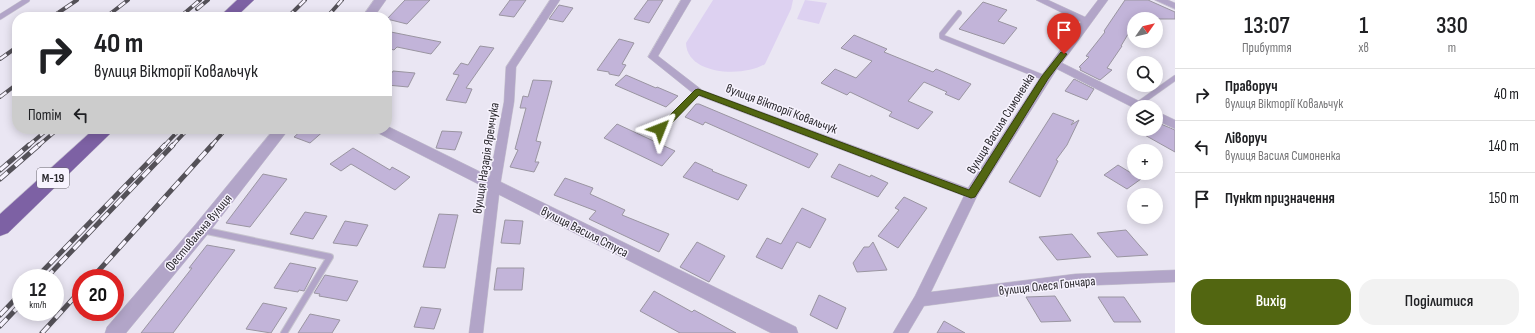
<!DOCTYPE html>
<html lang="uk">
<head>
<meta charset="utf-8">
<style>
  :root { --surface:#fff; --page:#f2f2f2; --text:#202124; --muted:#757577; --line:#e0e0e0; --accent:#526611 }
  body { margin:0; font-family:"Sofia Sans Condensed",sans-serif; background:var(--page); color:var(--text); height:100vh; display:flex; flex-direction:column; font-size:15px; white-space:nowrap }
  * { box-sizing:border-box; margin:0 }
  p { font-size:13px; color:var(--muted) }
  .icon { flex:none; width:22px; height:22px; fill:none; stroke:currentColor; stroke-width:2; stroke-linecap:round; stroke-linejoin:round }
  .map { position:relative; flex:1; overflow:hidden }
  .drawer { display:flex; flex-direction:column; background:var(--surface); width:360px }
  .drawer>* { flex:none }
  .top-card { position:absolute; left:12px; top:12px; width:380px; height:122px; border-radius:16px; box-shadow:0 2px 10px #0003; background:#fff; color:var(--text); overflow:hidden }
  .needle { width:26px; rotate:56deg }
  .buttons { position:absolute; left:1127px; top:12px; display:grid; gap:8px }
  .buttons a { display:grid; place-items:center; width:36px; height:36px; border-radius:50%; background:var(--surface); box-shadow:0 2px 10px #0003; font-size:20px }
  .speed { position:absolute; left:12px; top:269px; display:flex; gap:8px; font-size:20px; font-weight:700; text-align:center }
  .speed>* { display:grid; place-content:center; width:52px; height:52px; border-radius:50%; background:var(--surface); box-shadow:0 2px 10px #0003; line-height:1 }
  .speed small { font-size:10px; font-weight:400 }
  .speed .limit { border:6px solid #d22; background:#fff; color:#111 }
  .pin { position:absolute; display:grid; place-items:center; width:34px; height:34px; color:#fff; margin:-41px -17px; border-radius:50% 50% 50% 0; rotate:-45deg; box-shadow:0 0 4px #0007 }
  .pin .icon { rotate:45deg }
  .me { position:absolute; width:44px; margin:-22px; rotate:45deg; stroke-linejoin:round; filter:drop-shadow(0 0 3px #0008) }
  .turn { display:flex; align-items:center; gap:14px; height:84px; padding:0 16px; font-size:18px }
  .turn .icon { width:52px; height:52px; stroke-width:2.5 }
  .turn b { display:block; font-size:28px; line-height:34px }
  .then { display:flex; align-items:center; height:38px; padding:0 16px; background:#0003; gap:8px; font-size:15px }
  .eta { display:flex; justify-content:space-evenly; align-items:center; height:68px; text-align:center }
  .eta b { font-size:24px; font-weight:600; line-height:28px }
  .action { display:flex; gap:8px; margin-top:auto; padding:8px 16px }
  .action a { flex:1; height:46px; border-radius:16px; background:var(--accent); color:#fff; font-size:16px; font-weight:600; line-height:46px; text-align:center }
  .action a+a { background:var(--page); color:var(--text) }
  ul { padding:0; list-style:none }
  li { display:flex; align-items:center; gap:12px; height:52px; padding:0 16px; border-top:1px solid var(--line) }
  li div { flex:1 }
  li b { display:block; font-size:15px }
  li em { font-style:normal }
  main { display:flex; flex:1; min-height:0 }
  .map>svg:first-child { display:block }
</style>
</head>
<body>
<main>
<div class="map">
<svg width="1175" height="333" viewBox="0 0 1175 333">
  <rect width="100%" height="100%" fill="#eae6f3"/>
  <!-- green -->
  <g fill="#ddd1f1">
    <path d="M713 0H793L791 9 765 64C745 77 687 76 686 43Z"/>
    <polygon points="805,0 827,3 819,24 797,19"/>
  </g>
  <!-- building -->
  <g fill="#c2b4d9" stroke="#9a95a1">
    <polygon points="405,0 430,0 407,24 387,19"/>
    <polygon points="510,0 526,0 514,17 499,15"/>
    <polygon points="648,0 663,0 649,23 634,19"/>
    <polygon points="1125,0 1148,0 1175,12 1175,19 1134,19 1134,24 1121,46 1122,46 1107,68 1112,70 1100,80 1080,70 1081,68 1079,67 1089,57 1086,56 1105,32 1104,31"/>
    <polygon points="983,2 1007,10 998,21 1017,28 1004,44 959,29"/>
    <polygon points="559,5 573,8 563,22 549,19"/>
    <polygon points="391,32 441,42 431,54 397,47 394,50 387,48 387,37"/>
    <polygon points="854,35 887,49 884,52 933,72 936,69 971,84 959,100 945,94 947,92 924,82 908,101 933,112 918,129 889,116 892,112 850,92 847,95 821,83 835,69 856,78 872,61 841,48"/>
    <polygon points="619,39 634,43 622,64 626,65 619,76 609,74 609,72 597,70"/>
    <polygon points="480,46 494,48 466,88 472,89 466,103 446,100 459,75 453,74 461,63 468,65"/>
    <polygon points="393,71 415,73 408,87 387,85 387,81"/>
    <polygon points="626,75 656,88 657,87 678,96 666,107 615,85"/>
    <polygon points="1074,79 1094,89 1087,100 1065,91"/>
    <polygon points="533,80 552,81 536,141 541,142 535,162 539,162 534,172 510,167 518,150 515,149 526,108 520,108 523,96 528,97"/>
    <polygon points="696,104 699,104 818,154 809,168 705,122 703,125 685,117"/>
    <polygon points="1053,113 1074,121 1071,125 1079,120 1067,145 1056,160 1058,161 1040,197 1009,182"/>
    <polygon points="1156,122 1175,130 1175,152 1134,129 1156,129"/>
    <polygon points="617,124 660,144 675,151 662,166 604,138"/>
    <polygon points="303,129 326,129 310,143 294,137"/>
    <polygon points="442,131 462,132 455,150 436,148"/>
    <polygon points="353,148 390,170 392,167 410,177 395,190 351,164 341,171 330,164"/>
    <polygon points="695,162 713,170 712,171 747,185 738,200 683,177"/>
    <polygon points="839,164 870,177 871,175 888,183 878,197 831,177"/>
    <polygon points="1118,165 1141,179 1127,189 1104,175"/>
    <polygon points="263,174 287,179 250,227 226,223"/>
    <polygon points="565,178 593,188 590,194 625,210 622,215 669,234 659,252 589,219 596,211 554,195"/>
    <polygon points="904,197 927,208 898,248 878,236 899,210 895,208"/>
    <polygon points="802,208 826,219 810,248 797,242 782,269 756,257 767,238 781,244"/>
    <polygon points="305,212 327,216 313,239 290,234"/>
    <polygon points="439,214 458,215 445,268 423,267"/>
    <polygon points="505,220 523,221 520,244 501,243"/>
    <polygon points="345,221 368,225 357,246 333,243"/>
    <polygon points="1126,230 1139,245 1148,255 1117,257 1097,233"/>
    <polygon points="1072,234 1091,257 1057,260 1039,237"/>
    <polygon points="697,242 725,256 709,282 680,267"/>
    <polygon points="873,242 887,270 857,272 853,263 864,247 869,247"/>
    <polygon points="207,245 235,250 173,333 141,333 192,268 189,268"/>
    <polygon points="290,263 316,268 304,291 299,290 298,292 274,288"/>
    <polygon points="497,268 524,268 522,290 494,290"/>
    <polygon points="325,275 358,281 347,301 319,296 320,294 314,293"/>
    <polygon points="654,291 692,312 694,310 736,333 680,333 640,311"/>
    <polygon points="819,295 846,308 837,329 810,315"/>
    <polygon points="1055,296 1071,321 1041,322 1026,297"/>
    <polygon points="1098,297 1124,297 1141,322 1114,322"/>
    <polygon points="263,303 287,308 271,333 246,329"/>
    <polygon points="421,307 441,309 434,329 414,327"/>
    <polygon points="310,314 340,320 332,333 298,333"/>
    <polygon points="944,321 965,333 937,333"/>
  </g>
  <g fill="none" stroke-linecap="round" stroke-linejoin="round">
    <defs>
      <g id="service-far1">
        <polyline points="959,13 942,34 942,37 1045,78"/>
        <polyline points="0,17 27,0"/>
        <polyline points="1137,105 1175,78"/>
        <polyline points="661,129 698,92"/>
      </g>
      <polyline id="service" points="202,230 330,257 284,333"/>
      <g id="minor">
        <polygon points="550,0 560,0 516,67 514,102 500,186 483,333 469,333 488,186 504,102 506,67"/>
        <polygon points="681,0 691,0 658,56 702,90 968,188 1041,76 1081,22 1036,0 1048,0 1085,17 1098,0 1108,0 1062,63 1145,104 1146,107 1134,108 1057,69 977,196 931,292 1075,274 1175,270 1175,282 1075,286 924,306 908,333 893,333 915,296 964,196 694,94 648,57"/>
        <polygon points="1155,0 1168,0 1175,3 1175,9"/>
        <polygon points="1156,111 1175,120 1175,129 1156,120"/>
      </g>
      <g id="tertiary">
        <polygon points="374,0 386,0 374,17 362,17"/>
        <polygon points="387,126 796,327 798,333 771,333 376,132 374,129 387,129"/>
        <polygon points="274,129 289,129 207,235 126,333 105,333 107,327 195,225"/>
      </g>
      <g id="trunk">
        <polygon points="237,0 254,0 236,17 219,17"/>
        <polygon points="94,129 115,129 8,233 0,236 0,214"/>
      </g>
    </defs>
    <!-- service-far1 casing -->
    <use href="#service-far1" stroke="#c7c4cf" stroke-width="6"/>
    <!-- service casing -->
    <use href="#service" stroke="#c7c4cf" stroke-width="8"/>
    <!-- minor casing -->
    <use href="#minor" stroke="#c7c4cf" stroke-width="1"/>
    <!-- tertiary casing -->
    <use href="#tertiary" stroke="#c7c4cf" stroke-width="1"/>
    <!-- trunk casing -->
    <use href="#trunk" stroke="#c7c4cf" stroke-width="1"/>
    <!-- service-far1 -->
    <use href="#service-far1" stroke="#b2a5c8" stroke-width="5"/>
    <!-- service -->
    <use href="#service" stroke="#b2a5c8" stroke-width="6"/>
    <!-- minor -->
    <use href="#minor" fill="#b2a5c8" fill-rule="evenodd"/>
    <!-- tertiary -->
    <use href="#tertiary" fill="#b2a5c8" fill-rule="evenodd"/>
    <!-- trunk -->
    <use href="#trunk" fill="#7d61a4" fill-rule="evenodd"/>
    <defs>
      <g id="rail-far1">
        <polyline points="197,9 208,0"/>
        <polyline points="52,17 77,0"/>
        <polyline points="106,17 128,0"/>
        <polyline points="180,17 200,0"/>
        <polyline points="288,17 305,0"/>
        <polyline points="327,17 342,0"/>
        <polyline points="0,59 17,47"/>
        <polyline points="0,97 17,84"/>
        <polyline points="28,146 48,129"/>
        <polyline points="38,146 58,129"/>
        <polyline points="164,146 180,129"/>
        <polyline points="172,146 188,129"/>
        <polyline points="211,146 226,129"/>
      </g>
      <g id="rail">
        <polyline points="0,170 29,145"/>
        <polyline points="0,179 39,145"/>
        <polyline points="36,278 165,145"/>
        <polyline points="46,278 173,145"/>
        <polyline points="92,278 212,145"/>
        <polyline points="0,315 21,293"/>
        <polyline points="0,326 21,304"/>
        <polyline points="42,333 81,290"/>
      </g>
    </defs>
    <!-- rail-far1 casing -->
    <use href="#rail-far1" stroke="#545158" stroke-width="4"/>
    <!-- rail casing -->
    <use href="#rail" stroke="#545158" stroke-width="5"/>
    <!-- rail-far1 -->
    <use href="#rail-far1" stroke="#f7f3fe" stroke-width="2.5" stroke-dasharray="8" stroke-linecap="butt"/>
    <!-- rail -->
    <use href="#rail" stroke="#f7f3fe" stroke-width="3.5" stroke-dasharray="10" stroke-linecap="butt"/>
  </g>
  <!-- route -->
  <polygon fill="#526611" stroke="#35420b" points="1061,52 1067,54 1048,79 975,197 971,198 699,95 664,131 657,131 656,129 695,90 698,89 969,190 1042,76"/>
  <g text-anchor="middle" stroke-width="3" stroke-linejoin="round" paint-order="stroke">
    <!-- shield labels -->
    <rect fill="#f7f3fe" stroke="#67646b" stroke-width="1" x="37" y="168" width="32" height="20" rx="3"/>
    <g font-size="12" font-weight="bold" fill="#29272c">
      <text x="53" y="182">М-19</text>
    </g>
    <!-- street labels -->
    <g font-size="13" fill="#29272c" stroke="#f7f3fe">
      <text transform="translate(782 108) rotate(21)" y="5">вулиця Вікторії Ковальчук</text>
      <text transform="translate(1000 123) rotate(-58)" y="5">вулиця Василя Симоненка</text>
      <text transform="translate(485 158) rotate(-81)" y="5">вулиця Назарія Яремчука</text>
      <text transform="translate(585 231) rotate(27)" y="5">вулиця Василя Стуса</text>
      <text transform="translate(198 232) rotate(-50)" y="5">Фестивальна вулиця</text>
      <text transform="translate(1047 285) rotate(-6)" y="5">вулиця Олеся Гончара</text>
    </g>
  </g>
</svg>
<div class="buttons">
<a><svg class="needle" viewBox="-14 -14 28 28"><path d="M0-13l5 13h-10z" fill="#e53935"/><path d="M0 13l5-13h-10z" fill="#757577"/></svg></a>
<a><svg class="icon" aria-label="search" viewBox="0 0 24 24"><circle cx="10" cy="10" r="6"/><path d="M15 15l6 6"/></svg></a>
<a><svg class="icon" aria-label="layers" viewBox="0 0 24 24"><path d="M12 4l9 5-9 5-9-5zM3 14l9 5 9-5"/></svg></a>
<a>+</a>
<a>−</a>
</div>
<div class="speed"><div>12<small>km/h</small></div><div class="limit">20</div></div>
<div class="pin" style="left:1064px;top:54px;background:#d93025"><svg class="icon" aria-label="arrive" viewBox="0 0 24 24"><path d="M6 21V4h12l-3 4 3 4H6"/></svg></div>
<svg class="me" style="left:660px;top:129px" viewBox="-20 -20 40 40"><path d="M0-17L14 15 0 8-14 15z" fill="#526611" stroke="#fff" stroke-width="4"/></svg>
<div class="top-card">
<div class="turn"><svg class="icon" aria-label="right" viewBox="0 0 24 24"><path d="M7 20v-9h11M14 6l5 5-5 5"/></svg><div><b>40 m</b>вулиця Вікторії Ковальчук</div></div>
<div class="then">Потім<svg class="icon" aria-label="left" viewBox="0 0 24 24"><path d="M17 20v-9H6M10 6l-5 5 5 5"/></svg></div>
</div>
</div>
<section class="drawer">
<div class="eta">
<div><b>13:07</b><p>Прибуття</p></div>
<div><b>1</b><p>хв</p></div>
<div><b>330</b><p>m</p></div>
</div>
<ul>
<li><svg class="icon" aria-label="right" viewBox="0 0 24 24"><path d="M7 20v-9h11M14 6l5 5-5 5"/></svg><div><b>Праворуч</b><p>вулиця Вікторії Ковальчук</p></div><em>40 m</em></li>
<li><svg class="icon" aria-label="left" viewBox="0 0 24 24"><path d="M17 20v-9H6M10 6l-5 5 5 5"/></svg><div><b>Ліворуч</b><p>вулиця Василя Симоненка</p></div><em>140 m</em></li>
<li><svg class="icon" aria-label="arrive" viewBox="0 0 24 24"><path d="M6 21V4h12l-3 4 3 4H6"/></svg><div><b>Пункт призначення</b></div><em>150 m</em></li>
</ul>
<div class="action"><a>Вихід</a><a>Поділитися</a></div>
</section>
</main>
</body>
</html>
